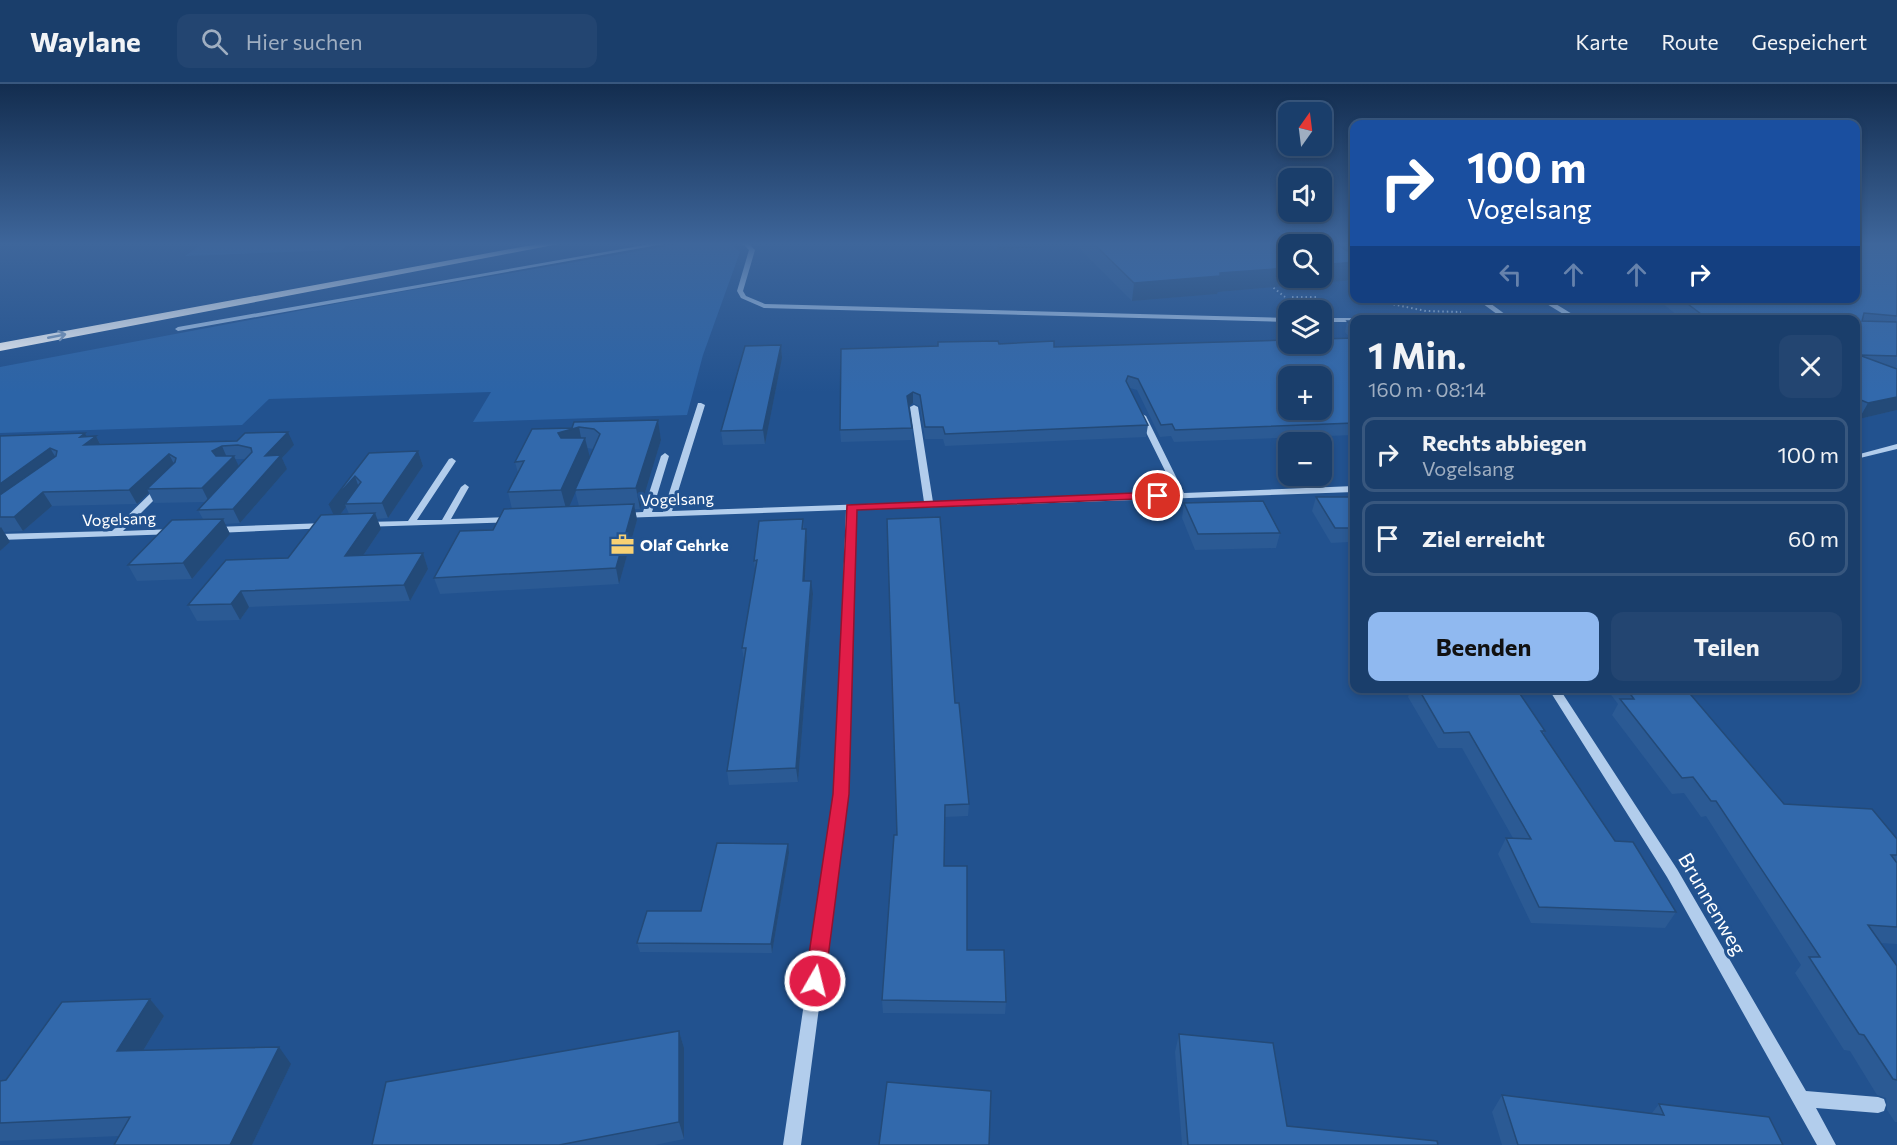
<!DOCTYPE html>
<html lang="de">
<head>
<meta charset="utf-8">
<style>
  :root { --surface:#1a3e6b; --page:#234571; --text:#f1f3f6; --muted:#9faec1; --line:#38577e; --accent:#90b9f0 }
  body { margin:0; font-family:Commissioner,sans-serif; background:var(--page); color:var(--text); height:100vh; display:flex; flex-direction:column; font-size:22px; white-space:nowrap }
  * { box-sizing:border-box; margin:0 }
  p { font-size:20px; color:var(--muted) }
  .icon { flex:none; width:33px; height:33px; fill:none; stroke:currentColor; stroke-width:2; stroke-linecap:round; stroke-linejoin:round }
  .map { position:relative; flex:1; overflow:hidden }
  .sheet { position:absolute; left:1350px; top:231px; width:510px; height:378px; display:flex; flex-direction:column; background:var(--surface); border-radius:12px; box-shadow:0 3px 9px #0003,0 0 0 2px var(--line) }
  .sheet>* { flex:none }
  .hud { position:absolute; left:1350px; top:36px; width:510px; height:183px; border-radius:12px; box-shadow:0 3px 9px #0003,0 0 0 2px var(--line); background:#1a4fa0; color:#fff; overflow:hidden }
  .needle { width:39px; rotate:14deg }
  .fabs { position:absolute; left:1278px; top:18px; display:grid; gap:12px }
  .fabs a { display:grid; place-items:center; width:54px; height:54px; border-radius:12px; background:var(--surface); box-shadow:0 3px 9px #0003,0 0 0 2px var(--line); font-size:30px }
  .pin { position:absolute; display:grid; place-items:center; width:51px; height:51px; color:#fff; margin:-26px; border:3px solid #fff; border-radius:50%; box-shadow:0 2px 6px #0007 }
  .me { position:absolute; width:66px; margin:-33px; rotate:8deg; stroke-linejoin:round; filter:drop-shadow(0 0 4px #0008) }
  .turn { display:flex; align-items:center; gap:21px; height:126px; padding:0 18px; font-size:27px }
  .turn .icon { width:78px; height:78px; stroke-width:2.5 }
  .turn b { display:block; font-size:42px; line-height:51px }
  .lanes { display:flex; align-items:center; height:57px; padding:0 18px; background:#0003; justify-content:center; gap:30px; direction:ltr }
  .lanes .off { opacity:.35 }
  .round { display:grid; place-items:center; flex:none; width:63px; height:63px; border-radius:12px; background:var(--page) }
  .headline { display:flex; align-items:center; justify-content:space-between; height:102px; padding:0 18px }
  h1 { font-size:36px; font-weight:700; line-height:45px }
  .action { display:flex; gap:12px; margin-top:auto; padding:12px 18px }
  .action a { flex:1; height:69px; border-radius:12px; background:var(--accent); color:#111; font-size:24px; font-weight:700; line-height:69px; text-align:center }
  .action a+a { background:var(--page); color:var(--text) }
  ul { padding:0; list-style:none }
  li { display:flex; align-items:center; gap:18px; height:75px; margin:0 12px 9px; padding:0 6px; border:3px solid var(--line); border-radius:12px }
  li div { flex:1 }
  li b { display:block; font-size:22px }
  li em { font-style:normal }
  header { display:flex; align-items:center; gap:36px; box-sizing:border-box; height:84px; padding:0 30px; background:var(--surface); border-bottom:2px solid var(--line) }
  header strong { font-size:28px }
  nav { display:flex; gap:33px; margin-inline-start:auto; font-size:21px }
  .search { width:420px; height:54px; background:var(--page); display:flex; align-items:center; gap:15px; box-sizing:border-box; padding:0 21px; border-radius:12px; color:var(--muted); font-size:22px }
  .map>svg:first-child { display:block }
</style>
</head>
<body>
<header>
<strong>Waylane</strong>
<div class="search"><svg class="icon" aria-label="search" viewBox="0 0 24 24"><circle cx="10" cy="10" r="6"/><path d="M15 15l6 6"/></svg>Hier suchen</div>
<nav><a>Karte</a><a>Route</a><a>Gespeichert</a></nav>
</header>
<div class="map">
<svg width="1897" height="1061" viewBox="0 0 1897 1061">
  <rect width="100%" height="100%" fill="#22528f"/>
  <!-- green -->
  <g fill="#2c64a7">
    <polygon points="203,159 349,159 342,166 185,172"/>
    <polygon points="685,159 730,159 740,168 703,271 687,331 473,338 491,308 269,315 242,341 0,349 0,283 377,212"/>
  </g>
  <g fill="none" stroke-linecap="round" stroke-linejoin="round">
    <!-- path -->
    <g stroke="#b2cdec" stroke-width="2" stroke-dasharray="1.5 3" stroke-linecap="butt">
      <polyline points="1270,201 1285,213"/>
      <polyline points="1292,213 1317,213"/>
      <polyline points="1367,215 1426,227 1461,228"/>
      <polyline points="1603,232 1685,234"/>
    </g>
    <!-- minor -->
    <g fill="#b2cdec" fill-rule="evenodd">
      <polygon points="656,159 669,159 178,247 175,245 178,243"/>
      <polygon points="742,159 748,159 755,166 743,207 746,212 765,220 1288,234 1288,238 764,224 741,214 737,207 749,166"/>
      <polygon points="1475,214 1483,214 1513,236 1505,236"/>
      <polygon points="1537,214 1546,214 1582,236 1573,236"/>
      <polygon points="1322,234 1354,234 1357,236 1354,236 1354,238 1322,238"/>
      <polygon points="698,319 701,319 705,321 672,427 924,418 910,323 914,321 918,323 933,418 1176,409 1138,332 1142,330 1146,332 1184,409 1354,402 1354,408 855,426 847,710 801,1061 783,1061 835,710 846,426 620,434 618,432 623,429 643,428 661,372 665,369 669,372 652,428 663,428"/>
      <polygon points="1897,360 1897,365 1856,375 1856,371"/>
      <polygon points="452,374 456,377 417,436 442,436 461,403 465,400 469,403 451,435 512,433 515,434 517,436 515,438 362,443 360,441 365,438 408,437 449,375"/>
      <polygon points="161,401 164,402 164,406 123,447 173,445 178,448 176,450 0,456 0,450 112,447 158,402"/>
      <polygon points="326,439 331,442 329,444 216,449 211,446 216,443"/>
      <polygon points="1548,604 1559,604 1677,785 1806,1007 1878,1013 1884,1015 1886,1021 1884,1027 1878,1029 1816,1024 1836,1061 1817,1061 1667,793"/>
    </g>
    <!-- highway -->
    <polygon fill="#fff" fill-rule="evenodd" points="543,159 564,159 0,267 0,259"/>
  </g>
  <!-- wall -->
  <g fill="#2b5a94" fill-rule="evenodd">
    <polygon points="991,159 1335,159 1354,171 1354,196 1218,208 1217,210 1132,217 1076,161 997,166"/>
    <polygon points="1897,159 1897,326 1859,335 1856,334 1856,236 1683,236 1656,214 1856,214"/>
    <polygon points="1347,237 1354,237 1354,351 1174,358 1171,352 1160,353 1137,306 1130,304 1148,341 1146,353 945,362 943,355 925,355 920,323 913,319 909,322 912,344 913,356 841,358 840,346 938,262 938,258 999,260 1054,263 1350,254 1345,248"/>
    <polygon points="781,261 782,274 765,360 723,361 721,347"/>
    <path d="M658 336 661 356 640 425H635L637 436 619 500 440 510 434 494 493 446 512 425 508 408 518 389 515 378 572 344ZM587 364 593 365 589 373ZM575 407 579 422 569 423Z"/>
    <path d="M85 349 86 352H96L101 361H294L282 374 287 385 240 439 225 440 230 450 192 495 137 497 128 481 203 435 198 426 206 418 154 419 149 409 137 420 52 422 23 447 4 448 10 458 0 467V352ZM235 375H245L238 382Z"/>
    <path d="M418 367 423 382 388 434 377 435 381 445 363 472 423 469 428 485 410 517 249 523 240 536 197 537 188 521 288 474 334 431 329 421 369 369ZM346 423 349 430 340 431Z"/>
    <polygon points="1316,413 1354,413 1354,466 1350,458 1331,459 1312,427"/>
    <polygon points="1184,419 1280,449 1276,464 1195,466 1182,434"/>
    <polygon points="803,435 804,445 806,445 807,457 805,497 813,510 798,698 729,701 727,687 744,575 742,564 755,485 754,477"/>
    <polygon points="1411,604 1516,604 1545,647 1543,651 1615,757 1676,828 1665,844 1531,839 1498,770 1506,754 1513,754 1462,664 1438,664 1408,613"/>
    <polygon points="1606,604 1685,604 1784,720 1897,755 1897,860 1880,859 1897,882 1897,1038 1895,1038 1887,1026 1886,1014 1877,1011 1850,967 1844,966 1795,889 1801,881 1706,732 1701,733 1684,709 1672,710 1612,631 1618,620"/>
    <polygon points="955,619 969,720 968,732 945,733 944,782 967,866 1006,918 1005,930 883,929 882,916 897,751"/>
    <polygon points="789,769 772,869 640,868 637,859 701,827"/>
    <polygon points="150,915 164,932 143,967 291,980 252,1061 114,1061 120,1052 0,1057 0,997 6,996"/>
    <polygon points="679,947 684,964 684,1055 655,1061 372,1061"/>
    <polygon points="1179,950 1287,1042 1438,1061 1182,1061 1175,968"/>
    <polygon points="1502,1011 1652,1029 1659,1020 1783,1061 1502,1061 1492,1028"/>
  </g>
  <!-- shaded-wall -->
  <g fill="#234a78">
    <polygon points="997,159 1076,159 1076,161 997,166"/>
    <polygon points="1354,178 1354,196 1218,208 1217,210 1132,217 1134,199 1220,189 1288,184 1288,194 1322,194 1322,181"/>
    <polygon points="781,261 782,274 765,360 763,346"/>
    <polygon points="913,308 913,319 908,323 907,312"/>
    <polygon points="1897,313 1897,326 1859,335 1868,319"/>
    <polygon points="658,336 661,356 640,425 636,404"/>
    <polygon points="579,343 582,359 585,354 590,374 567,428 561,406 563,369 558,349"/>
    <polygon points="288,348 294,361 282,374 287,385 240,439 233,425 265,372"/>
    <polygon points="85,349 89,358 96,352 103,366 92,375 80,353"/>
    <polygon points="222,362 228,376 219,380 212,367"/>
    <polygon points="50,364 58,377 0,420 0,400"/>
    <polygon points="418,367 423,382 388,434 382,419"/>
    <polygon points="169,370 176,384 147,405 149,409 137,420 129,406"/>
    <polygon points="234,372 240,385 209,418 202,404"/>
    <polygon points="355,392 360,407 345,420 346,423 336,436 329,421"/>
    <polygon points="43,408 52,422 23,447 14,433"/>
    <polygon points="634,420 637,436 619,500 616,484"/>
    <polygon points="375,429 381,445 352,488 345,472"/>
    <polygon points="223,435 230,450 192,495 183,479"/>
    <polygon points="1,443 10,458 0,467 0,444"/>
    <polygon points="806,445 807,457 804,510 803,497"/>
    <polygon points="423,469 428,485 410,517 404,501"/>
    <polygon points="811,497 813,510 798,698 796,684"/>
    <polygon points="241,507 249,523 240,536 231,520"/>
    <polygon points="788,760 789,769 772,869 771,860"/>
    <polygon points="150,915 164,932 132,985 117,967"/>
    <polygon points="679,947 684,964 684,1055 679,1038"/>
    <polygon points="279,963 291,980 252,1061 230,1061"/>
  </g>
  <!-- building -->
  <g fill="#3269ac" stroke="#234a78" stroke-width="1.5" fill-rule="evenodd">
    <polygon points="1093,159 1335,159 1354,171 1354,178 1322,181 1322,160 1288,160 1288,184 1220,189 1220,192 1134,199"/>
    <polygon points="1856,159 1897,159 1897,232 1864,229 1862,237 1897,238 1897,272 1859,271 1897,285 1897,313 1868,319 1856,314 1856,236 1709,236 1680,214 1856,214"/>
    <polygon points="1347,237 1354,237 1354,246"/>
    <path d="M1354 254V339L1175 346 1172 340 1161 341 1138 295 1128 292 1126 297 1148 341 945 350 943 343H925L920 311 913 308 907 312 912 344 840 346 841 265 938 262V258L998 257 999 260 1054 257V263L1288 256V260H1322V255ZM1288 292H1322V326H1288Z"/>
    <polygon points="781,261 763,346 721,347 745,262"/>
    <polygon points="658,336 636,404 575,406 600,350 594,345 579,343 558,349 561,354 585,354 561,406 508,408 524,377 515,378 532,345 572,344 574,338"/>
    <polygon points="288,348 265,372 281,371 233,425 198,426 252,368 251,364 238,361 222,362 212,367 216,372 234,372 202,404 147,405 175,378 176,374 169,370 129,406 43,408 14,433 0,433 0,411 56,372 57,367 50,364 0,400 0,352 85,349 80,353 96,352 84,361 237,357 245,349"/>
    <polygon points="418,367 382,419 345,420 361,398 355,392 329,421 369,369"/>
    <polygon points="1316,413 1354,413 1354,446 1353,444 1335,444"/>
    <polygon points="1263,417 1280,449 1198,450 1184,419"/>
    <polygon points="634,420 616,484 434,494 460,447 493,446 504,425"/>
    <polygon points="375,429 345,472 423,469 404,501 241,507 231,520 188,521 226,476 288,474 321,431"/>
    <polygon points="940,433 955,619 959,619 969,720 945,721 944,782 967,782 967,866 1004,866 1006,918 882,916 894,751 897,751 887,435"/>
    <polygon points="223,435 183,479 128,481 172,436"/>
    <polygon points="803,435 802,445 806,445 803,497 811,497 796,684 727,687 746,564 742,564 757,476 754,477 759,437"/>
    <polygon points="1418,604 1516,604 1545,647 1541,647 1615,757 1633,758 1676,828 1539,823 1506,754 1531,755 1469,648 1444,649"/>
    <polygon points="1626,604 1685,604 1784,720 1872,725 1897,755 1897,771 1891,771 1897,779 1897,843 1868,841 1897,882 1897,996 1893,995 1864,951 1859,950 1809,873 1820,873 1716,717 1711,717 1693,693 1682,694 1620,615 1634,615"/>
    <polygon points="717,759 788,760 771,860 637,859 647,827 701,827"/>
    <polygon points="150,915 117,967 279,963 230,1061 114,1061 130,1033 0,1039 0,997 6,996 62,918"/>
    <polygon points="679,947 679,1038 559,1061 372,1061 386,998"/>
    <polygon points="1179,950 1273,959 1287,1042 1437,1057 1438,1061 1188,1061"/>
    <polygon points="887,998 991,1007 989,1061 879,1061"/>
    <polygon points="1502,1011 1664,1031 1659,1020 1769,1033 1783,1061 1518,1061"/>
  </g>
  <!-- one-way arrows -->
  <defs><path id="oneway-shaft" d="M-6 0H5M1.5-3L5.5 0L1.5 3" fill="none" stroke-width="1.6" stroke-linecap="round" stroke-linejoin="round" transform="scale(1.5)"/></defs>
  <use stroke="#85a0c1" href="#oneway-shaft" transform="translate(57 252) rotate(-11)"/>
  <!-- sky -->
  <linearGradient id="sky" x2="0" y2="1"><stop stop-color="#132d4f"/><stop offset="0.52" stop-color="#3e669b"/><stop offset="1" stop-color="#3e669b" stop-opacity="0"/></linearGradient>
  <rect width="1897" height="308" fill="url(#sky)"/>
  <!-- route -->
  <polygon fill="#e11d48" stroke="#92132f" stroke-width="1.5" points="1158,408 1164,412 1162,414 857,426 849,710 825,897 822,903 815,906 808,903 805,897 833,710 847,421"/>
  <!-- icons -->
  <defs>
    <symbol id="office-bare" viewBox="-9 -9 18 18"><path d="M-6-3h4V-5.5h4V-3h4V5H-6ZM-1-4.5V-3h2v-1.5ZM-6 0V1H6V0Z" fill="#f8d174" stroke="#22528f" stroke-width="2.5" paint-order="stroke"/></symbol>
  </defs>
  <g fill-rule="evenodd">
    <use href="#office-bare" x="606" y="444" width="33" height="33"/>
  </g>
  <g text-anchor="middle" stroke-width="6" stroke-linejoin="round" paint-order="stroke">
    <!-- street labels -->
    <g font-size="16" fill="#fff" stroke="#22528f">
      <text transform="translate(677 415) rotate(-2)" y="6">Vogelsang</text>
      <text transform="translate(119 435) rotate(-2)" y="6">Vogelsang</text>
    </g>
    <!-- poi labels -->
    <g font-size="16" font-weight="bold" fill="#fff" stroke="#22528f" text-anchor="start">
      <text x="640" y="467">Olaf Gehrke</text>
    </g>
    <!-- near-street labels -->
    <g font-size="20" fill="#fff" stroke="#22528f">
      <text transform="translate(1712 820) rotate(60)" y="7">Brunnenweg</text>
    </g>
  </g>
</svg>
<div class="fabs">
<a><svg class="needle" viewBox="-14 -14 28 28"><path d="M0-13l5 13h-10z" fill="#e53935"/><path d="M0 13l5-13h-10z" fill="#9faec1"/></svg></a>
<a><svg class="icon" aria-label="sound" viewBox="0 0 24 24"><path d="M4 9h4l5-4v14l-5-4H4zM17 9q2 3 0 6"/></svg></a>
<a><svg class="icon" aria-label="search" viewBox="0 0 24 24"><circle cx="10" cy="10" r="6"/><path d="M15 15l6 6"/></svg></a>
<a><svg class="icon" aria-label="layers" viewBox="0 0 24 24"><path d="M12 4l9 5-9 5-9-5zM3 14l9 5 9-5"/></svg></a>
<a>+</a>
<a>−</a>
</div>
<div class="pin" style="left:1158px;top:412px;background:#d93025"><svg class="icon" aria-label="arrive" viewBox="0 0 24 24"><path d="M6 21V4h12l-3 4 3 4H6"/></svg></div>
<svg class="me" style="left:815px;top:897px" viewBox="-20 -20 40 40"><circle r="17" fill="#e11d48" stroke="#fff" stroke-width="3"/><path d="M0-11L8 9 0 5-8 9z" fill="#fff"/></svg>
<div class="hud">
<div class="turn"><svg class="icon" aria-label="right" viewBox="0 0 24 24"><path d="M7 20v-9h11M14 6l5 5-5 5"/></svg><div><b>100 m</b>Vogelsang</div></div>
<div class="lanes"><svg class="icon off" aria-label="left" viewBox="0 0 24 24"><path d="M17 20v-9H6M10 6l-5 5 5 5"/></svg><svg class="icon off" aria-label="ahead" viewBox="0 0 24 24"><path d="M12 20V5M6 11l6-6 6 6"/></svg><svg class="icon off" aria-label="ahead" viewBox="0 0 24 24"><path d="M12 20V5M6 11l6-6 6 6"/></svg><svg class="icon" aria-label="right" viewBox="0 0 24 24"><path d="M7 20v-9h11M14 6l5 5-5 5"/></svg></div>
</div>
<section class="sheet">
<div class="headline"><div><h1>1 Min.</h1><p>160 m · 08:14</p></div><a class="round"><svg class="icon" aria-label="close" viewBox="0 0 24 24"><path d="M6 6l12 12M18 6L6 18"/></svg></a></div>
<ul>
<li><svg class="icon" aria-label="right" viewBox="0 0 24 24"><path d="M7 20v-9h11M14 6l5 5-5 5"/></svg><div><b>Rechts abbiegen</b><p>Vogelsang</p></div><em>100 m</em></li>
<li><svg class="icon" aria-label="arrive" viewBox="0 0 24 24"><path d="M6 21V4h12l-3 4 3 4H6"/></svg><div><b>Ziel erreicht</b></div><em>60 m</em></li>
</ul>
<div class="action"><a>Beenden</a><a>Teilen</a></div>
</section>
</div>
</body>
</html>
